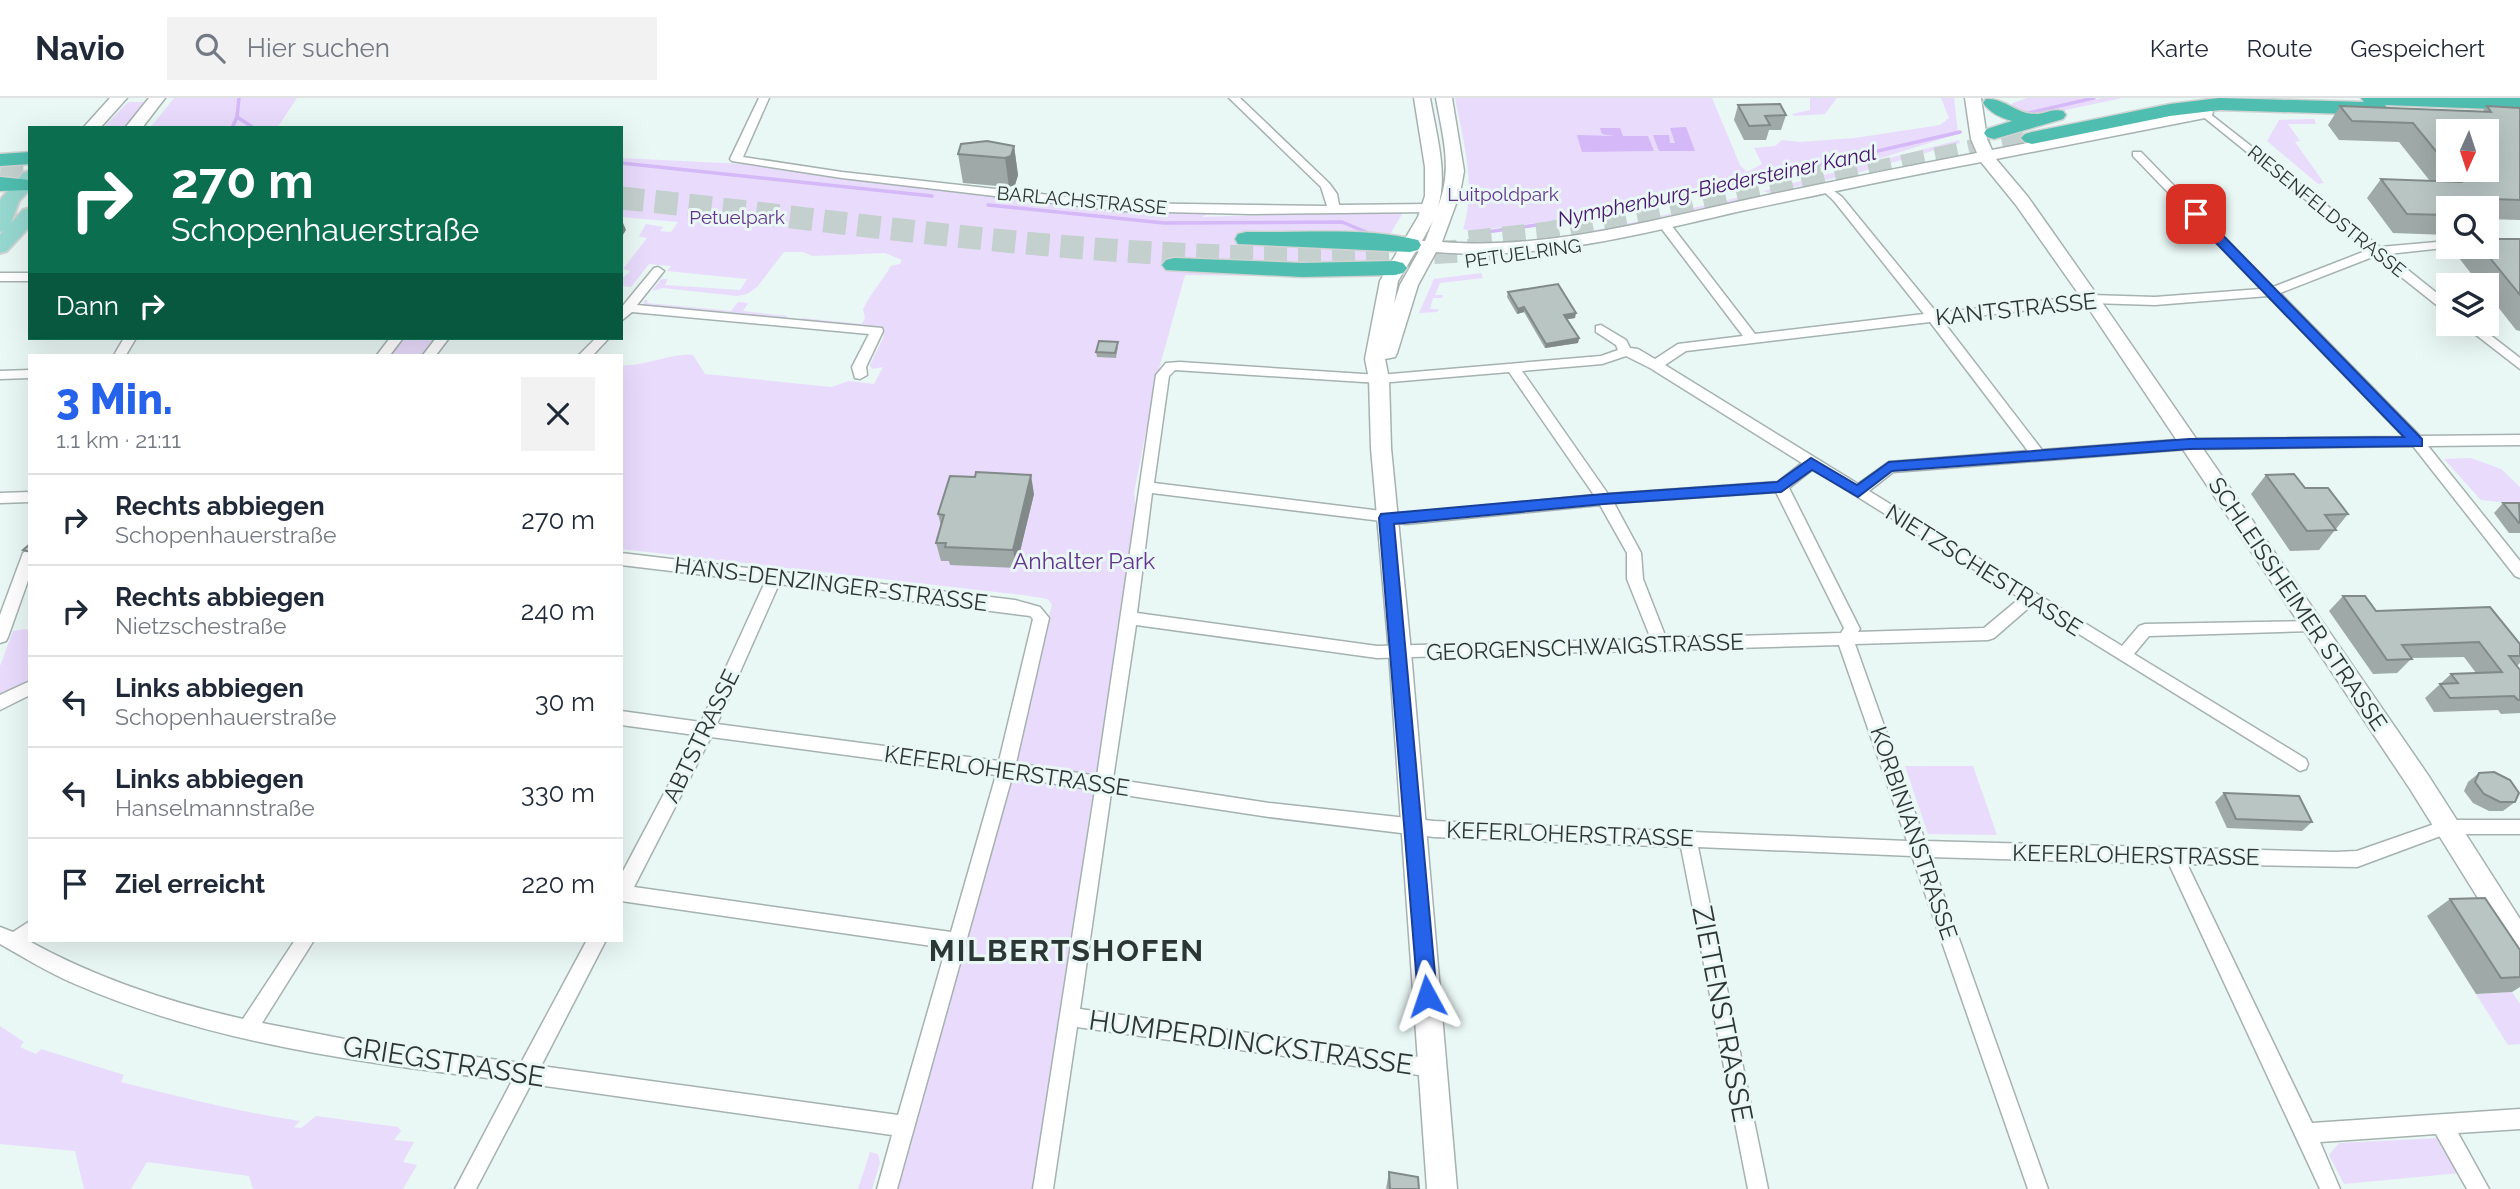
<!DOCTYPE html>
<html lang="de">
<head>
<meta charset="utf-8">
<style>
  :root { --surface:#fff; --page:#f2f2f3; --text:#1f2937; --muted:#747a83; --line:#e0e1e3; --accent:#2563eb }
  body { margin:0; font-family:Raleway,sans-serif; background:var(--page); color:var(--text); height:100vh; display:flex; flex-direction:column; font-size:26px; white-space:nowrap }
  * { box-sizing:border-box; margin:0 }
  p { font-size:23px; color:var(--muted) }
  .icon { flex:none; width:38px; height:38px; fill:none; stroke:currentColor; stroke-width:2; stroke-linecap:round; stroke-linejoin:round }
  .map { position:relative; flex:1; overflow:hidden }
  .side { position:absolute; left:28px; top:256px; width:595px; height:588px; display:flex; flex-direction:column; background:var(--surface); border-radius:0px; box-shadow:0 7px 28px #0002 }
  .side>* { flex:none }
  .hud { position:absolute; left:28px; top:28px; width:595px; height:214px; border-radius:0px; box-shadow:0 7px 28px #0002; background:#0b6e4f; color:#fff; overflow:hidden }
  .needle { width:46px; rotate:183deg }
  .fabs { position:absolute; left:2436px; top:21px; display:grid; gap:14px }
  .fabs a { display:grid; place-items:center; width:63px; height:63px; border-radius:0px; background:var(--surface); box-shadow:0 7px 28px #0002; font-size:35px }
  .pin { position:absolute; display:grid; place-items:center; width:60px; height:60px; color:#fff; margin:-30px; border-radius:14px; box-shadow:0 4px 10px #0006 }
  .me { position:absolute; width:77px; margin:-38px; rotate:355deg; stroke-linejoin:round; filter:drop-shadow(0 0 5px #0008) }
  .turn { display:flex; align-items:center; gap:24px; height:147px; padding:0 28px; font-size:32px }
  .turn .icon { width:91px; height:91px; stroke-width:2.5 }
  .turn b { display:block; font-size:49px; line-height:60px }
  .then { display:flex; align-items:center; height:66px; padding:0 28px; background:#0003; gap:14px; font-size:26px }
  .round { display:grid; place-items:center; flex:none; width:74px; height:74px; border-radius:0px; background:var(--page) }
  .headline { display:flex; align-items:center; justify-content:space-between; height:119px; padding:0 28px }
  h1 { font-size:42px; font-weight:800; line-height:52px; color:var(--accent) }
  ul { padding:0; list-style:none }
  li { display:flex; align-items:center; gap:21px; height:91px; padding:0 28px; border-top:2px solid var(--line) }
  li div { flex:1 }
  li b { display:block; font-size:26px }
  li em { font-style:normal }
  header { display:flex; align-items:center; gap:42px; box-sizing:border-box; height:98px; padding:0 35px; background:var(--surface); border-bottom:2px solid var(--line) }
  header strong { font-size:33px }
  nav { display:flex; gap:38px; margin-inline-start:auto; font-size:24px }
  .search { width:490px; height:63px; background:var(--page); display:flex; align-items:center; gap:18px; box-sizing:border-box; padding:0 24px; border-radius:0px; color:var(--muted); font-size:26px }
  .map>svg:first-child { display:block }
</style>
</head>
<body>
<header>
<strong>Navio</strong>
<div class="search"><svg class="icon" aria-label="search" viewBox="0 0 24 24"><circle cx="10" cy="10" r="6"/><path d="M15 15l6 6"/></svg>Hier suchen</div>
<nav><a>Karte</a><a>Route</a><a>Gespeichert</a></nav>
</header>
<div class="map">
<svg width="2520" height="1091" viewBox="0 0 2520 1091">
  <rect width="100%" height="100%" fill="#e9f7f5"/>
  <!-- green -->
  <g fill="#e9dbfc">
    <polygon points="174,0 297,0 277,30 150,30"/>
    <path d="M1455 0H1712L1740 67 1747 74 1762 66 1754 50 1775 48 1782 42 1800 44 1855 40 1940 27 1949 20 1941 0H1954L1958 36 1865 65 1829 69 1755 86 1745 82 1575 120 1471 133 1463 131C1477 89 1463 42 1455 0Z"/>
    <polygon points="1810,0 1836,0 1836,1 1825,16 1794,18 1792,16 1810,12"/>
    <polygon points="2027,0 2089,0 2023,15 2027,17 2102,0 2122,0 2033,19 2007,13 2013,5"/>
    <polygon points="128,4 147,4 127,30 103,30"/>
    <polygon points="2314,21 2316,26 2288,26 2300,43 2295,44 2324,85 2318,86 2267,43 2279,22"/>
    <polygon points="1959,42 1960,45 1860,74 1769,95 1763,93"/>
    <path d="M621 60 744 66 1014 101 1131 112 1211 114 1202 119 1404 113 1364 179 1185 177 1156 282 1134 395 1137 421 1126 518 1118 524 1099 665 1089 719 1067 899H1062L1061 908H1064L1034 1091H895L915 1028 989 732 1052 507 1048 501 1023 497 621 451V267C646 269 669 255 693 257L705 276 831 289 849 283 874 286 883 269 872 271 870 267 884 238 882 235 799 224 801 220 862 226 865 220 863 211C871 195 882 183 891 168L900 166 902 162 885 155 813 158 803 154H784L757 189 747 196 737 198 663 190 652 193 661 181H668L665 187 740 192 747 181 667 173 671 168 649 166 631 189 621 188V181L631 173 623 171 647 140 639 138 646 126 663 129 660 133 671 134 678 124 621 119Z"/>
    <path d="M1748 97 1746 101 1556 143 1456 148 1460 144C1557 149 1654 118 1748 97Z"/>
    <polygon points="1481,175 1483,180 1440,185 1435,197 1443,197 1442,200 1433,200 1430,211 1439,211 1437,214 1419,215 1434,181"/>
    <polygon points="645,202 648,202 647,205 731,213 738,204 748,205 743,213 787,218 785,222 643,208"/>
    <polygon points="402,240 438,240 425,257 387,257"/>
    <polygon points="2471,360 2501,371 2520,389 2520,406 2481,402 2444,361"/>
    <polygon points="25,531 30,533 30,581 0,598 0,568 13,533"/>
    <polygon points="1905,668 1973,668 1997,737 1928,736"/>
    <polygon points="2512,894 2520,906 2520,946 2508,947 2476,896"/>
    <path d="M0 928 24 944 20 949 36 956 41 951 124 977 121 984C180 999 239 1014 300 1023L294 1029 301 1030 316 1018 398 1029 401 1033 394 1042 414 1044 403 1064 417 1067 403 1091H253L249 1078 147 1064 131 1091H84L75 1053 0 1046Z"/>
    <polygon points="2440,1040 2460,1075 2344,1086 2329,1057 2339,1045"/>
    <polygon points="870,1054 878,1056 880,1065 872,1091 858,1091"/>
  </g>
  <!-- water -->
  <g fill="#d4b8f7">
    <polygon points="1686,29 1695,53 1659,53 1653,37 1669,37 1670,45 1675,45 1670,30"/>
    <polygon points="1600,30 1620,30 1623,38 1648,38 1654,53 1582,54 1577,37 1614,38 1602,36"/>
  </g>
  <g fill="none" stroke-linecap="round" stroke-linejoin="round">
    <!-- stream -->
    <g stroke="#d4b8f7" stroke-width="3.5">
      <polyline points="2024,16 2094,0"/>
      <polyline points="237,19 254,30"/>
      <polyline points="232,30 237,19 239,0"/>
      <polyline points="621,65 932,98"/>
      <polyline points="988,107 1164,125 1342,124 1366,134"/>
      <polyline points="1472,136 1587,120 1960,34"/>
    </g>
    <!-- highway-tunnel -->
    <g stroke="#c4d0ce" stroke-width="23" stroke-dasharray="23 11" stroke-linecap="butt">
      <polyline points="0,78 30,79"/>
      <polyline points="1803,90 2032,40"/>
      <path d="M621 100C838 122 1055 157 1274 159 1346 160 1418 156 1490 151"/>
      <polyline points="1469,144 1549,135 1822,77"/>
    </g>
    <defs>
      <g id="street">
        <polygon points="759,0 769,0 743,59 842,74 1122,105 1327,108 1321,89 1229,0 1240,0 1329,85 1337,96 1339,107 1430,106 1436,110 1430,114 1251,116 1122,113 842,80 732,63 730,61"/>
        <path d="M2205 12 2380 149 2448 143V149H2453L2388 156 2448 204V214L2444 213 2375 158 2280 195 2420 338 2520 337V347L2428 348 2520 463V480L2515 478 2413 348 2189 351 1893 374 1869 393 2122 548 2139 528 2145 526 2317 523 2319 527 2311 533 2149 538 2134 556 2306 661 2308 666 2306 671 2300 673 2032 507 1994 540 1988 542 1855 546 1925 743 2335 754 2357 753 2446 722H2520V736H2446L2357 769 2187 766 2312 1025 2520 1011V1031L2458 1035 2489 1091H2467L2436 1036 2320 1044 2340 1091H2320L2169 766 1930 759 2048 1091H2028L1912 758 1698 749 1768 1091H1748L1681 749 1434 739 1269 719 1111 695 1080 911 1433 961 1440 963 1443 970 1440 977 1433 979 1077 929 1053 1091H1033L1095 692 1012 679 897 1091H877L892 1037 531 986 476 1091H455L512 983C365 965 212 946 75 886 49 875 25 860 0 846V829L13 834 30 823 29 843C96 880 168 904 243 921L295 842H314L262 925 355 943 521 965 587 842H606L541 968 898 1017 946 850 621 803V777L695 637 621 627V613L701 624 765 484 621 467V455L1015 502 1040 509 1049 520 1016 665 1097 678 1156 277 1166 265 1180 264 1379 277 1601 258 1618 252 1616 247 1596 234V228L1601 227 1626 242 1630 250 1638 251 1655 261 1678 246 1743 238 1658 126 1664 122 1668 123 1755 236 1924 216 1834 103 1820 90 1826 87 1842 99 1937 215 2091 197 2155 199 2261 191 2133 58V54H2141L2273 189 2368 152 2201 17 2200 15ZM2268 198 2404 339 2189 341 2042 352 1942 222 2091 205 2155 207ZM1930 224 2028 353 1889 364 1858 386 1665 267 1686 253ZM1626 258 1650 270 1802 365 1778 384 1608 396 1522 273 1602 266ZM1175 272 1379 285 1509 274 1594 397 1406 416 1154 385 1169 278ZM1813 371 2020 500 1984 530 1858 534 1860 531 1789 390ZM1776 394 1844 530 1841 535 1666 540 1643 481 1641 455 1614 405ZM1152 395 1406 426 1600 407 1627 455V481L1651 541 1377 548 1137 515ZM779 486 1030 518 1033 521 999 663 717 626ZM1136 527 1377 560 1839 547 1907 743 1434 723 1269 705 1113 681ZM711 639 996 677 951 834 634 789Z"/>
        <polygon points="658,169 664,173 637,207 882,230 883,233 866,269 867,277 860,281 855,280 852,269 869,236 632,214 621,223 621,210 654,170"/>
        <rect x="0" y="175" width="30" height="8"/>
        <polygon points="2462,226 2476,226 2520,260 2520,271"/>
        <polygon points="124,240 136,240 126,257 114,257"/>
        <polygon points="390,240 403,240 390,257 377,257"/>
        <polygon points="436,240 449,240 436,257 423,257"/>
        <polygon points="596,240 609,240 593,257 579,257"/>
        <polygon points="30,272 30,280 0,281 0,273"/>
        <polygon points="30,394 30,404 0,405 0,395"/>
        <polygon points="30,450 30,477 8,539 6,543 0,545 0,517 23,455"/>
        <polygon points="30,583 30,597 0,612 0,597"/>
      </g>
      <g id="secondary">
        <polygon points="110,0 127,0 100,30 83,30"/>
        <polygon points="149,0 165,0 142,30 125,30"/>
        <path d="M1414 0H1430C1436 35 1448 75 1438 109 1453 70 1443 40 1436 0H1452L1464 73 1460 95 1442 144C1538 152 1638 126 1732 105 1813 87 1895 71 1977 55L1971 41 1965 0H1981L1987 41 1992 52 2205 10 2211 12 2213 15 2211 18 2205 20 1996 61 2028 99 2097 197 2428 677 2520 821V856L2511 853 2410 691 2085 205 2016 107 1981 64C1901 79 1821 96 1741 113 1642 136 1539 163 1436 154L1418 187 1397 255 1395 259 1385 261 1389 281 1391 350 1411 554 1457 1091H1427L1389 554 1371 350 1369 281 1365 261 1380 183 1418 119 1425 98V69ZM1433 123 1425 143H1422ZM1416 153H1419L1400 187 1394 206 1398 183Z"/>
      </g>
      <polygon id="primary" points="30,73 30,91 19,103 11,125 23,112 30,110 30,128 7,153 0,155 0,137 3,133 0,134 0,102 23,75"/>
      <g id="highway">
        <polygon points="2219,0 2364,4 2361,0 2520,0 2520,12 2385,7 2388,11 2385,15 2378,17 2220,12 2170,18 2032,46 2025,44 2021,40 2025,36 2032,34 2170,6"/>
        <path d="M1986 1C2005 0 2016 16 2035 16 2045 16 2052 10 2063 13L2066 17 2063 21 1994 41 1987 39 1984 35 1987 31 2012 23C2001 20 1990 15 1983 5Z"/>
        <polygon points="30,54 30,66 0,68 0,56"/>
        <polygon points="0,79 30,82 30,92 0,93"/>
        <path d="M1246 134C1300 135 1366 129 1418 142L1421 147 1418 152 1410 154 1238 146 1235 141 1238 136Z"/>
        <polygon points="1174,160 1302,165 1395,163 1403,165 1407,170 1403,175 1395,177 1302,179 1166,172 1162,167 1166,162"/>
      </g>
    </defs>
    <!-- street casing -->
    <use href="#street" stroke="#a5b2b0" stroke-width="3"/>
    <!-- secondary casing -->
    <use href="#secondary" stroke="#a5b2b0" stroke-width="3"/>
    <!-- primary casing -->
    <use href="#primary" stroke="#d1d3d2" stroke-width="4"/>
    <!-- highway casing -->
    <use href="#highway" stroke="#d1d3d2" stroke-width="3"/>
    <!-- street -->
    <use href="#street" fill="#fff" fill-rule="evenodd"/>
    <!-- secondary -->
    <use href="#secondary" fill="#fff" fill-rule="evenodd"/>
    <!-- primary -->
    <use href="#primary" fill="#95d7cf" fill-rule="evenodd"/>
    <!-- highway -->
    <use href="#highway" fill="#4fbdaf" fill-rule="evenodd"/>
  </g>
  <!-- wall -->
  <g fill="#9ea9a8" fill-rule="evenodd">
    <polygon points="1738,7 1786,17 1781,32 1769,32 1766,42 1744,42 1734,22"/>
    <path d="M2340 8 2483 13 2487 8 2520 10V122L2487 121V110H2448V137L2393 135 2367 100 2381 81 2430 83 2399 44 2339 42 2328 27ZM2448 33 2487 72H2448Z"/>
    <polygon points="1014,48 1018,77 1015,87 1009,89 963,85 958,56"/>
    <polygon points="2520,141 2520,233 2516,232 2487,195 2487,187 2480,187 2459,160 2468,149 2487,149"/>
    <polygon points="1508,194 1575,220 1567,221 1579,240 1578,245 1545,250 1524,214 1517,216 1507,199"/>
    <polygon points="1118,249 1116,260 1097,259 1096,254"/>
    <polygon points="2266,377 2305,390 2348,416 2319,452 2290,453 2251,396"/>
    <polygon points="1034,396 1016,470 950,467 949,463 941,463 936,445 941,428 938,416"/>
    <polygon points="2503,405 2520,406 2520,435 2509,435 2494,415"/>
    <polygon points="2343,498 2376,513 2520,546 2520,565 2517,568 2520,572 2520,615 2501,616 2498,612 2434,614 2425,600 2451,576 2476,575 2464,559 2412,560 2397,575 2373,576 2329,513"/>
    <polygon points="2479,675 2515,704 2503,713 2489,713 2473,705 2464,693 2468,684"/>
    <polygon points="2224,695 2312,724 2302,733 2227,730 2215,704"/>
    <polygon points="2450,801 2520,852 2520,889 2512,894 2476,896 2427,818"/>
    <polygon points="1389,1074 1419,1091 1386,1091"/>
  </g>
  <!-- shaded-wall -->
  <g fill="#818a88">
    <polygon points="1014,48 1018,77 1015,87 1009,89 1005,60"/>
    <polygon points="621,120 626,132 621,140"/>
    <polygon points="1524,209 1524,214 1517,216 1518,211"/>
    <polygon points="1576,215 1575,220 1563,222 1564,217"/>
    <polygon points="1579,240 1578,245 1545,250 1546,246"/>
    <polygon points="1031,377 1034,396 1016,470 1013,452"/>
  </g>
  <!-- building -->
  <g fill="#b8c5c3" stroke="#818a88" stroke-width="2">
    <polygon points="1780,6 1786,17 1765,18 1770,27 1749,28 1738,7"/>
    <polygon points="2340,8 2491,14 2487,8 2520,10 2520,102 2467,100 2475,110 2448,110 2448,117 2407,116 2381,81 2461,84 2451,72 2487,72 2487,33 2448,33 2448,68 2413,25 2352,23"/>
    <polygon points="987,43 1014,48 1011,58 1005,60 958,56 961,46"/>
    <polygon points="2487,141 2520,141 2520,197 2481,149 2487,149"/>
    <polygon points="1558,186 1576,215 1564,217 1579,240 1546,246 1524,209 1518,211 1508,194"/>
    <polygon points="1099,243 1118,244 1115,255 1096,254"/>
    <polygon points="976,374 1031,377 1013,452 945,449 946,445 936,445 944,417 938,416 950,378 975,379"/>
    <polygon points="2294,376 2305,390 2328,390 2348,416 2325,417 2336,432 2307,433 2266,377"/>
    <polygon points="2503,405 2519,405 2520,425 2519,425"/>
    <polygon points="30,446 30,454 23,452"/>
    <polygon points="2343,498 2365,498 2376,513 2490,509 2520,546 2520,558 2509,558 2520,572 2520,602 2518,602 2514,598 2450,600 2440,586 2458,585 2451,576 2502,574 2479,544 2402,547 2412,561 2387,562"/>
    <polygon points="2494,674 2510,682 2519,695 2515,704 2500,704 2484,696 2475,684 2479,675"/>
    <polygon points="2224,695 2299,698 2312,724 2236,721"/>
    <polygon points="2485,800 2520,852 2520,879 2501,880 2450,801"/>
    <polygon points="1389,1074 1418,1079 1419,1091 1390,1091"/>
  </g>
  <!-- route -->
  <polygon fill="#2563eb" stroke="#184099" stroke-width="2" points="2196,113 2200,114 2422,341 2422,348 2189,351 1892,373 1858,399 1812,372 1781,394 1604,406 1394,426 1437,898 1434,905 1427,907 1420,905 1418,898 1379,420 1381,416 1604,396 1777,384 1811,360 1857,387 1889,364 2189,341 2404,339 2191,119 2191,114"/>
  <g text-anchor="middle" stroke-width="6" stroke-linejoin="round" paint-order="stroke">
    <!-- far-park labels -->
    <g font-size="19" fill="#63348e" stroke="#e9f7f5">
      <text x="1503" y="103">Luitpoldpark</text>
      <text x="737" y="126">Petuelpark</text>
    </g>
    <!-- far-street labels -->
    <g font-size="19" fill="#2f3534" stroke="#e9f7f5">
      <text transform="translate(1082 102) rotate(5)" y="7">BARLACHSTRASSE</text>
      <text transform="translate(2327 113) rotate(39)" y="7">RIESENFELDSTRASSE</text>
      <text transform="translate(1523 155) rotate(-8)" y="7">PETUELRING</text>
    </g>
    <!-- far-water labels -->
    <g font-size="21" font-style="italic" fill="#48156f" stroke="#e9f7f5">
      <text transform="translate(1717 88) rotate(-12)" y="7">Nymphenburg-Biedersteiner Kanal</text>
    </g>
    <!-- street labels -->
    <g font-size="23" fill="#2f3534" stroke="#e9f7f5">
      <text transform="translate(2016 211) rotate(-6)" y="8">KANTSTRASSE</text>
      <text transform="translate(1984 472) rotate(32)" y="8">NIETZSCHESTRASSE</text>
      <text transform="translate(831 486) rotate(7)" y="8">HANS-DENZINGER-STRASSE</text>
      <text transform="translate(2298 506) rotate(56)" y="8">SCHLEISSHEIMER STRASSE</text>
      <text transform="translate(1585 549) rotate(-2)" y="8">GEORGENSCHWAIGSTRASSE</text>
      <text transform="translate(701 638) rotate(-64)" y="8">ABTSTRASSE</text>
      <text transform="translate(1007 673) rotate(8)" y="8">KEFERLOHERSTRASSE</text>
      <text transform="translate(1914 735) rotate(71)" y="8">KORBINIANSTRASSE</text>
      <text transform="translate(1570 736) rotate(2)" y="8">KEFERLOHERSTRASSE</text>
      <text transform="translate(2136 757) rotate(1)" y="8">KEFERLOHERSTRASSE</text>
    </g>
    <!-- park labels -->
    <g font-size="23" fill="#63348e" stroke="#e9f7f5">
      <text x="1084" y="471">Anhalter Park</text>
    </g>
    <!-- near-street labels -->
    <g font-size="28" fill="#2f3534" stroke="#e9f7f5">
      <text transform="translate(1723 916) rotate(79)" y="10">ZIETENSTRASSE</text>
      <text transform="translate(1251 944) rotate(8)" y="10">HUMPERDINCKSTRASSE</text>
      <text transform="translate(444 963) rotate(9)" y="10">GRIEGSTRASSE</text>
    </g>
    <!-- district labels -->
    <g font-size="30" font-weight="bold" letter-spacing="2" fill="#2c3735" stroke="#e9f7f5">
      <text x="1067" y="863">MILBERTSHOFEN</text>
    </g>
  </g>
</svg>
<div class="fabs">
<a><svg class="needle" viewBox="-14 -14 28 28"><path d="M0-13l5 13h-10z" fill="#e53935"/><path d="M0 13l5-13h-10z" fill="#747a83"/></svg></a>
<a><svg class="icon" aria-label="search" viewBox="0 0 24 24"><circle cx="10" cy="10" r="6"/><path d="M15 15l6 6"/></svg></a>
<a><svg class="icon" aria-label="layers" viewBox="0 0 24 24"><path d="M12 4l9 5-9 5-9-5zM3 14l9 5 9-5"/></svg></a>
</div>
<div class="pin" style="left:2196px;top:116px;background:#d93025"><svg class="icon" aria-label="arrive" viewBox="0 0 24 24"><path d="M6 21V4h12l-3 4 3 4H6"/></svg></div>
<svg class="me" style="left:1427px;top:898px" viewBox="-20 -20 40 40"><path d="M0-17L14 15 0 8-14 15z" fill="#2563eb" stroke="#fff" stroke-width="4"/></svg>
<div class="hud">
<div class="turn"><svg class="icon" aria-label="right" viewBox="0 0 24 24"><path d="M7 20v-9h11M14 6l5 5-5 5"/></svg><div><b>270 m</b>Schopenhauerstraße</div></div>
<div class="then">Dann<svg class="icon" aria-label="right" viewBox="0 0 24 24"><path d="M7 20v-9h11M14 6l5 5-5 5"/></svg></div>
</div>
<section class="side">
<div class="headline"><div><h1>3 Min.</h1><p>1.1 km · 21:11</p></div><a class="round"><svg class="icon" aria-label="close" viewBox="0 0 24 24"><path d="M6 6l12 12M18 6L6 18"/></svg></a></div>
<ul>
<li><svg class="icon" aria-label="right" viewBox="0 0 24 24"><path d="M7 20v-9h11M14 6l5 5-5 5"/></svg><div><b>Rechts abbiegen</b><p>Schopenhauerstraße</p></div><em>270 m</em></li>
<li><svg class="icon" aria-label="right" viewBox="0 0 24 24"><path d="M7 20v-9h11M14 6l5 5-5 5"/></svg><div><b>Rechts abbiegen</b><p>Nietzschestraße</p></div><em>240 m</em></li>
<li><svg class="icon" aria-label="left" viewBox="0 0 24 24"><path d="M17 20v-9H6M10 6l-5 5 5 5"/></svg><div><b>Links abbiegen</b><p>Schopenhauerstraße</p></div><em>30 m</em></li>
<li><svg class="icon" aria-label="left" viewBox="0 0 24 24"><path d="M17 20v-9H6M10 6l-5 5 5 5"/></svg><div><b>Links abbiegen</b><p>Hanselmannstraße</p></div><em>330 m</em></li>
<li><svg class="icon" aria-label="arrive" viewBox="0 0 24 24"><path d="M6 21V4h12l-3 4 3 4H6"/></svg><div><b>Ziel erreicht</b></div><em>220 m</em></li>
</ul>
</section>
</div>
</body>
</html>
